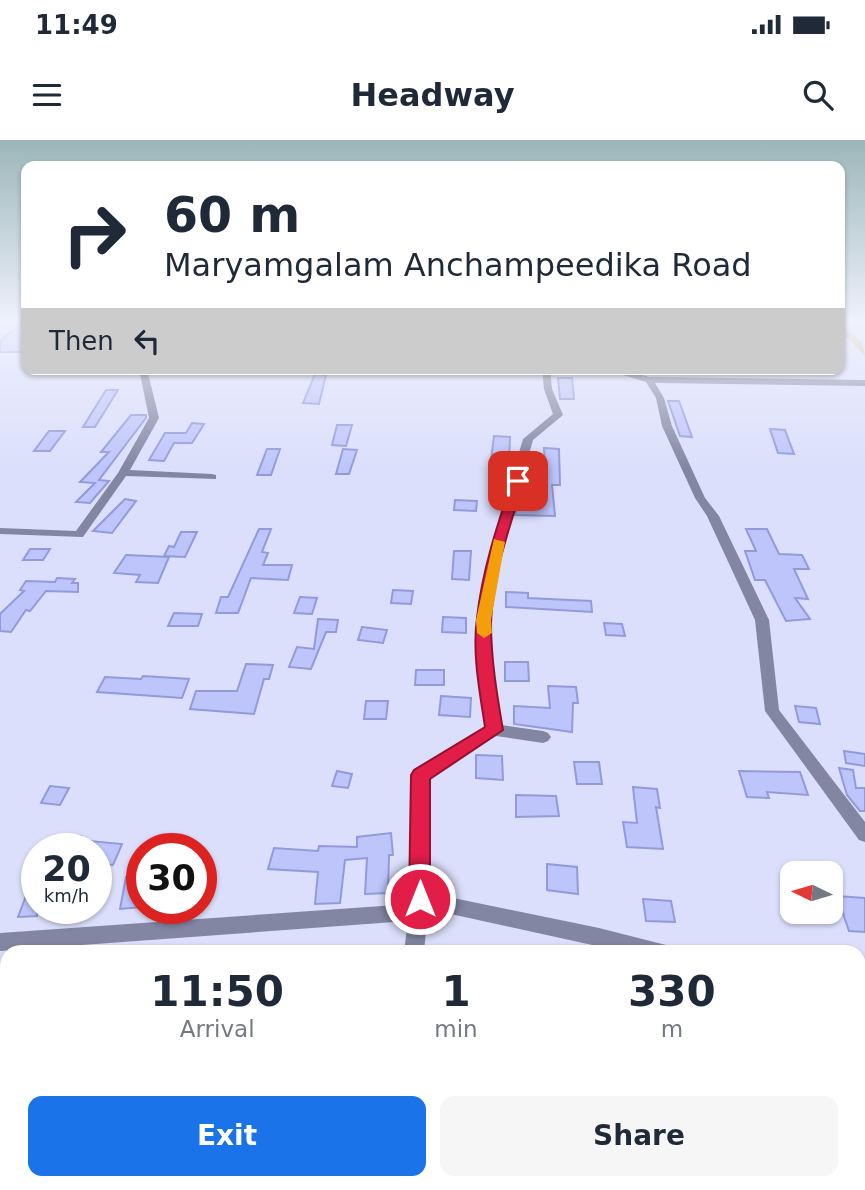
<!DOCTYPE html>
<html lang="en">
<head>
<meta charset="utf-8">
<style>
  :root { --surface:#fff; --page:#f6f6f7; --text:#1f2937; --muted:#747a83; --accent:#1a73e8 }
  body { margin:0; font-family:"DejaVu Sans",sans-serif; background:var(--page); color:var(--text); height:100vh; display:flex; flex-direction:column; font-size:26px; white-space:nowrap }
  * { box-sizing:border-box; margin:0 }
  p { font-size:23px; color:var(--muted) }
  .icon { flex:none; width:38px; height:38px; fill:none; stroke:currentColor; stroke-width:2; stroke-linecap:round; stroke-linejoin:round }
  .map { position:relative; flex:1; overflow:hidden }
  .panel { position:absolute; left:0px; top:805px; width:866px; height:245px; display:flex; flex-direction:column; background:var(--surface); border-radius:21px 21px 0 0; box-shadow:0 2px 5px #0004 }
  .panel>* { flex:none }
  .top-card { position:absolute; left:21px; top:21px; width:824px; height:214px; border-radius:14px; box-shadow:0 2px 5px #0004; background:#fff; color:var(--text); overflow:hidden }
  .needle { width:46px; rotate:275deg }
  .buttons { position:absolute; left:780px; top:721px; display:grid; gap:14px }
  .buttons a { display:grid; place-items:center; width:63px; height:63px; border-radius:14px; background:var(--surface); box-shadow:0 2px 5px #0004; font-size:35px }
  .speed { position:absolute; left:21px; top:693px; display:flex; gap:14px; font-size:35px; font-weight:700; text-align:center }
  .speed>* { display:grid; place-content:center; width:91px; height:91px; border-radius:50%; background:var(--surface); box-shadow:0 2px 5px #0004; line-height:1 }
  .speed small { font-size:18px; font-weight:400 }
  .speed .limit { border:10px solid #d22; background:#fff; color:#111 }
  .pin { position:absolute; display:grid; place-items:center; width:60px; height:60px; color:#fff; margin:-30px; border-radius:14px; box-shadow:0 4px 10px #0006 }
  .me { position:absolute; width:77px; margin:-38px; rotate:0deg; stroke-linejoin:round; filter:drop-shadow(0 0 5px #0008) }
  .turn { display:flex; align-items:center; gap:24px; height:147px; padding:0 28px; font-size:32px }
  .turn .icon { width:91px; height:91px; stroke-width:2.5 }
  .turn b { display:block; font-size:49px; line-height:60px }
  .then { display:flex; align-items:center; height:66px; padding:0 28px; background:#0003; gap:14px; font-size:26px }
  .eta { display:flex; justify-content:space-evenly; align-items:center; height:119px; text-align:center }
  .eta b { font-size:42px; font-weight:600; line-height:49px }
  .action { display:flex; gap:14px; margin-top:auto; padding:14px 28px }
  .action a { flex:1; height:80px; border-radius:14px; background:var(--accent); color:#fff; font-size:28px; font-weight:600; line-height:80px; text-align:center }
  .action a+a { background:var(--page); color:var(--text) }
  .status { display:flex; justify-content:space-between; align-items:center; height:49px; padding:0 35px; background:var(--surface); direction:ltr }
  .status svg { height:19px; fill:currentColor }
  header { display:flex; justify-content:space-between; align-items:center; height:91px; padding:0 28px; background:var(--surface); font-size:32px; font-weight:600 }
  .map>svg:first-child { display:block }
</style>
</head>
<body>
<div class="status"><b>11:49</b><svg viewBox="0 0 49 12"><path d="M0 12V9h3v3zM5 12V6h3v6zM10 12V3h3v9zM15 12V0h3v12zM26 1h20v11H26zM47 4h2v5h-2z"/></svg></div>
<header><svg class="icon" aria-label="menu" viewBox="0 0 24 24"><path d="M4 6h16M4 12h16M4 18h16"/></svg>Headway<svg class="icon" aria-label="search" viewBox="0 0 24 24"><circle cx="10" cy="10" r="6"/><path d="M15 15l6 6"/></svg></header>
<div class="map">
<svg width="865" height="1050" viewBox="0 0 865 1050">
  <rect width="100%" height="100%" fill="#dbdffb"/>
  <g fill="none" stroke-linecap="round" stroke-linejoin="round">
    <!-- canal -->
    <path fill="#c9ba6f" fill-rule="evenodd" d="M840 188C853 193 865 201 865 216L852 202 840 193Z"/>
  </g>
  <!-- building -->
  <g fill="#bec5fb" stroke="#939adb" stroke-width="2">
    <polygon points="18,186 26,187 26,212 0,212 0,201"/>
    <polygon points="315,234 326,235 319,264 303,263"/>
    <polygon points="558,238 572,238 574,259 560,259"/>
    <polygon points="106,250 118,250 95,287 83,287"/>
    <polygon points="668,261 679,261 692,297 680,296"/>
    <polygon points="131,275 146,275 146,278 99,340 109,341 90,363 76,362 95,343 80,342 109,312 101,312"/>
    <polygon points="192,283 204,284 192,303 174,303 164,321 149,320 165,293 186,293"/>
    <polygon points="337,285 352,285 346,306 332,305"/>
    <polygon points="770,289 785,290 794,314 778,313"/>
    <polygon points="49,291 65,291 50,311 34,311"/>
    <polygon points="494,296 510,297 509,320 491,320"/>
    <polygon points="544,308 559,309 560,345 552,345 555,376 515,375 517,366 536,366 534,327 545,327"/>
    <polygon points="267,309 280,309 271,335 257,335"/>
    <polygon points="343,309 357,310 349,334 336,334"/>
    <polygon points="125,359 136,361 112,393 93,391"/>
    <polygon points="455,360 477,361 476,371 454,370"/>
    <polygon points="259,389 271,389 262,412 268,413 263,425 292,425 288,440 251,438 238,473 216,473 221,457 228,457"/>
    <polygon points="746,389 767,389 779,414 802,415 809,429 794,429 808,459 795,458 810,479 786,481 765,440 755,440 745,411 756,411"/>
    <polygon points="181,392 197,392 185,417 164,416 169,406 174,407"/>
    <polygon points="30,409 50,409 43,420 23,420"/>
    <polygon points="454,411 471,411 469,440 452,439"/>
    <polygon points="126,415 169,417 158,443 136,442 140,435 114,433"/>
    <polygon points="57,438 75,439 72,443 78,443 78,452 46,451 30,471 26,470 11,492 0,491 0,474 24,451 20,450 26,441 55,442"/>
    <polygon points="393,450 413,451 411,464 391,463"/>
    <polygon points="506,452 528,453 528,458 591,461 592,472 506,467"/>
    <polygon points="300,457 317,458 312,474 294,473"/>
    <polygon points="174,473 202,474 198,486 168,486"/>
    <polygon points="443,477 466,478 466,493 442,492"/>
    <polygon points="318,479 338,480 336,492 326,492 311,529 289,527 297,507 314,509"/>
    <polygon points="604,483 622,484 625,496 606,495"/>
    <polygon points="362,487 387,490 383,503 358,500"/>
    <polygon points="505,522 528,522 529,541 505,541"/>
    <polygon points="246,524 273,525 269,539 264,539 254,574 190,569 196,551 237,551"/>
    <polygon points="416,530 444,530 444,545 415,545"/>
    <polygon points="143,536 189,539 182,558 97,552 105,537 141,539"/>
    <polygon points="548,546 576,547 578,563 573,563 572,592 514,584 514,566 550,568"/>
    <polygon points="441,556 471,558 470,577 439,575"/>
    <polygon points="366,561 388,561 386,579 364,579"/>
    <polygon points="795,566 816,568 820,584 799,582"/>
    <polygon points="844,611 865,614 865,626 846,623"/>
    <polygon points="476,615 502,616 503,640 476,638"/>
    <polygon points="574,622 599,622 602,644 577,644"/>
    <polygon points="839,628 853,630 856,648 865,648 865,671 860,671 847,655"/>
    <polygon points="337,631 352,634 348,648 332,646"/>
    <polygon points="739,631 800,632 808,655 767,652 769,658 747,657"/>
    <polygon points="50,646 69,648 60,665 41,663"/>
    <polygon points="633,647 657,649 660,668 656,667 663,709 627,707 623,682 637,683"/>
    <polygon points="516,655 556,656 559,676 516,677"/>
    <polygon points="391,693 393,715 389,715 388,753 365,754 367,718 345,720 340,763 315,764 318,732 268,729 274,708 318,711 319,706 357,707 357,697"/>
    <polygon points="56,695 81,696 79,700 122,704 113,725 96,723 96,709 50,709"/>
    <polygon points="547,724 577,727 578,754 547,750"/>
    <polygon points="142,736 142,767 120,769 126,737"/>
    <polygon points="26,756 37,756 37,776 18,777"/>
    <polygon points="837,756 865,758 865,792 849,791"/>
    <polygon points="643,759 671,761 675,782 646,781"/>
  </g>
  <g fill="none" stroke-linecap="round" stroke-linejoin="round">
    <!-- minor -->
    <g fill="#8286a3" fill-rule="evenodd">
      <polygon points="139,229 147,229 159,278 130,330 212,334 216,335 216,339 126,336 83,397 0,394 0,388 76,391 118,333 149,278"/>
      <polygon points="542,229 550,229 552,249 563,275 533,300 503,407 491,480 494,544 501,585 543,591 548,593 551,597 548,601 543,603 496,596 429,638 429,753 599,788 666,805 669,812 624,812 428,769 424,812 404,812 408,781 0,811 0,793 410,764 413,635 415,630 486,588 480,544 477,480 491,407 523,299 553,274 544,249"/>
      <polygon points="604,229 619,229 649,237 865,240 865,246 655,243 664,258 672,286 705,358 719,376 769,480 779,570 865,682 865,702 859,700 765,571 755,480 707,376 695,358 662,286 656,258 646,242"/>
      <polygon points="859,850 865,851 865,871 859,870"/>
      <polygon points="416,1043 443,1043 446,1050 419,1050"/>
      <polygon points="783,1043 807,1043 810,1050 786,1050"/>
    </g>
  </g>
  <!-- sky -->
  <linearGradient id="sky" x2="0" y2="1"><stop stop-color="#9bb6b8"/><stop offset="0.55" stop-color="#eff1fd"/><stop offset="1" stop-color="#eff1fd" stop-opacity="0"/></linearGradient>
  <rect width="865" height="328" fill="url(#sky)"/>
  <!-- route -->
  <path fill="#e11d48" stroke="#92132f" stroke-width="2" d="M518 337 524 341C510 386 492 435 491 483 491 519 497 555 503 590L430 639V759L427 766 420 768 412 766 409 759 411 635 414 630 485 587C480 553 472 514 477 478 482 431 497 386 512 341Z"/>
  <!-- slow -->
  <polygon fill="#f59e0b" points="494,399 505,402 491,480 492,493 484,498 477,493 476,480"/>
</svg>
<div class="buttons">
<a><svg class="needle" viewBox="-14 -14 28 28"><path d="M0-13l5 13h-10z" fill="#e53935"/><path d="M0 13l5-13h-10z" fill="#747a83"/></svg></a>
</div>
<div class="speed"><div>20<small>km/h</small></div><div class="limit">30</div></div>
<div class="pin" style="left:518px;top:341px;background:#d93025"><svg class="icon" aria-label="arrive" viewBox="0 0 24 24"><path d="M6 21V4h12l-3 4 3 4H6"/></svg></div>
<svg class="me" style="left:420px;top:759px" viewBox="-20 -20 40 40"><circle r="17" fill="#e11d48" stroke="#fff" stroke-width="3"/><path d="M0-11L8 9 0 5-8 9z" fill="#fff"/></svg>
<div class="top-card">
<div class="turn"><svg class="icon" aria-label="right" viewBox="0 0 24 24"><path d="M7 20v-9h11M14 6l5 5-5 5"/></svg><div><b>60 m</b>Maryamgalam Anchampeedika Road</div></div>
<div class="then">Then<svg class="icon" aria-label="left" viewBox="0 0 24 24"><path d="M17 20v-9H6M10 6l-5 5 5 5"/></svg></div>
</div>
<section class="panel">
<div class="eta">
<div><b>11:50</b><p>Arrival</p></div>
<div><b>1</b><p>min</p></div>
<div><b>330</b><p>m</p></div>
</div>
<div class="action"><a>Exit</a><a>Share</a></div>
</section>
</div>
</body>
</html>
